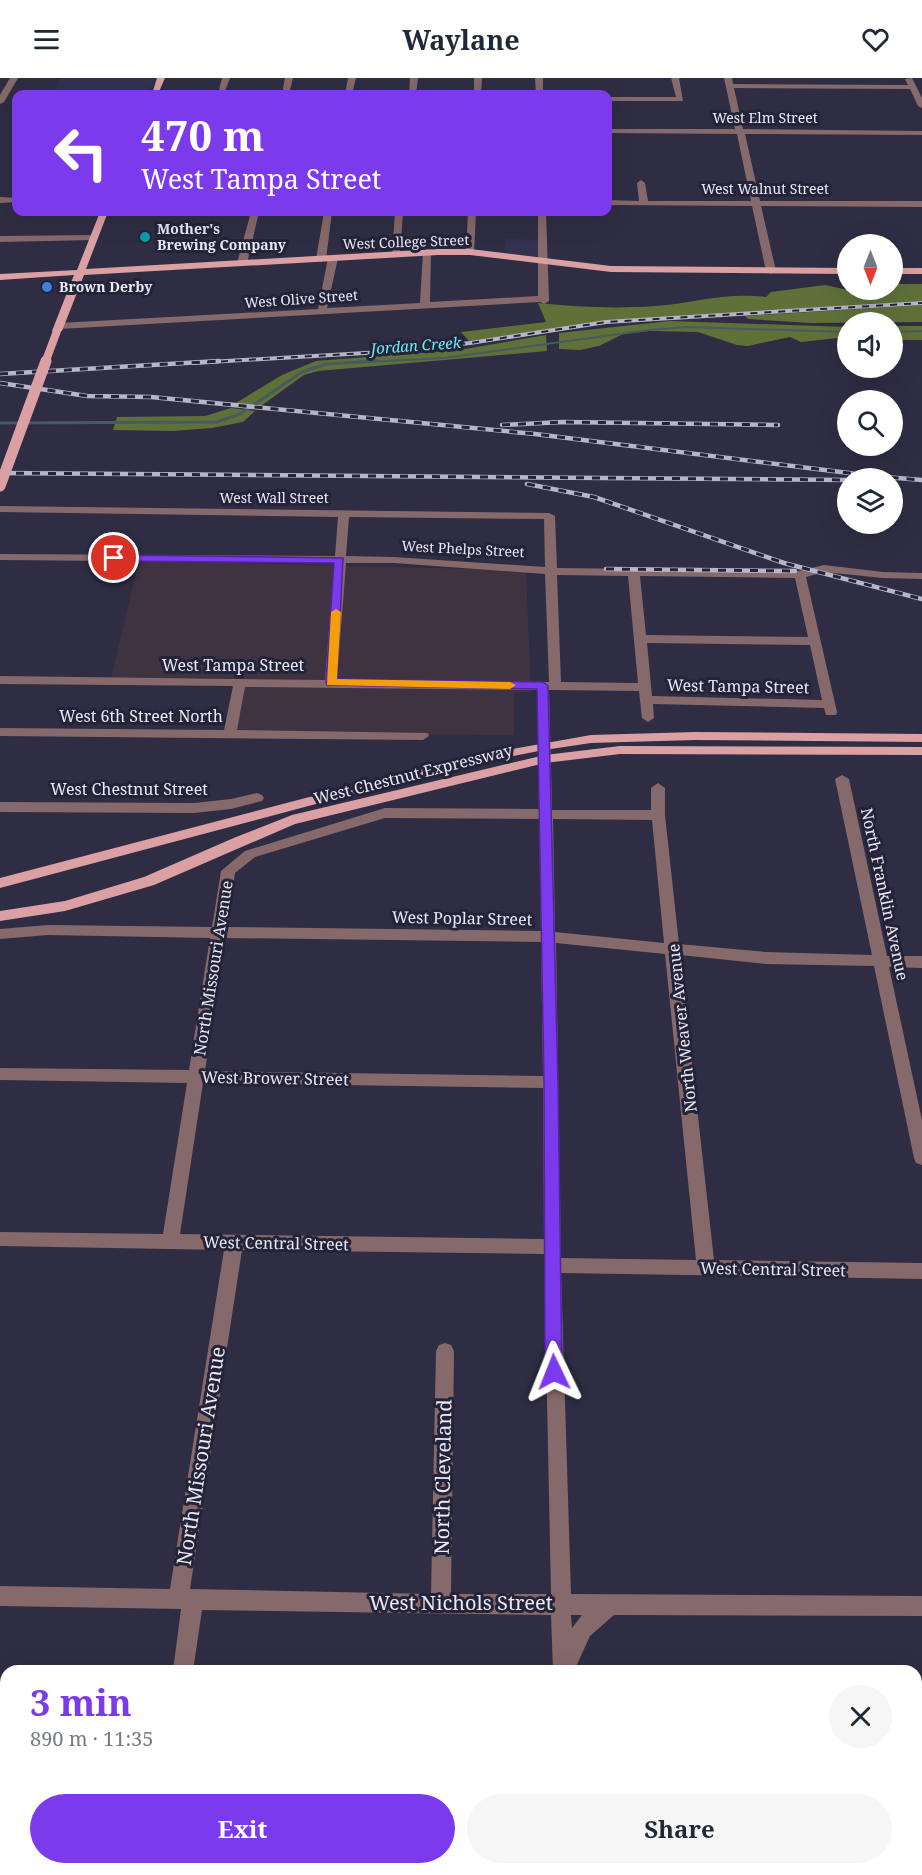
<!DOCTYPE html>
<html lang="en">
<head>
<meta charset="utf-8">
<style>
  :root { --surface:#fff; --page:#f6f6f7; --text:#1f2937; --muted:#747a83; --accent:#7c3aed }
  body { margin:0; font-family:"Noto Serif",serif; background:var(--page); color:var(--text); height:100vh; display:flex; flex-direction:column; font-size:22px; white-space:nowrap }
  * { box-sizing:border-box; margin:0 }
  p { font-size:20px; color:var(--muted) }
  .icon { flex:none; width:33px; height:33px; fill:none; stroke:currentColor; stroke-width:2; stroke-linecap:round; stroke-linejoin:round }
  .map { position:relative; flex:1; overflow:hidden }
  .drawer { position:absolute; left:0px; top:1587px; width:922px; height:210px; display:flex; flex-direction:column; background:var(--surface); border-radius:18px 18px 0 0; box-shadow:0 6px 24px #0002 }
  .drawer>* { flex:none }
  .banner { position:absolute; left:12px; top:12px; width:600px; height:126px; border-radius:12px; box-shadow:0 6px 24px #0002; background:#7c3aed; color:#fff; overflow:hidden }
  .needle { width:39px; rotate:180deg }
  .tools { position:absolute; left:837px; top:156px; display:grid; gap:12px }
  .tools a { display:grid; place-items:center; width:66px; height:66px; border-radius:50%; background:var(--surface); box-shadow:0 6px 24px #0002; font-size:30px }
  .pin { position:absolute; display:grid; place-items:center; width:51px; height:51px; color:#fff; margin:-26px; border:3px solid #fff; border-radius:50%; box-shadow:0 2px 6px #0007 }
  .me { position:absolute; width:66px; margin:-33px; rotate:358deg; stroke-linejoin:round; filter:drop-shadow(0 0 4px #0008) }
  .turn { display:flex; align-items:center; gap:21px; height:126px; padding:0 30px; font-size:27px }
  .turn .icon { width:78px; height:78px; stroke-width:2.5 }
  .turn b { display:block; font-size:42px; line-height:51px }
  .round { display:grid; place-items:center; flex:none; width:63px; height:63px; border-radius:32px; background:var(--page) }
  .summary { display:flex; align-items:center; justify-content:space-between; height:102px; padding:0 30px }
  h1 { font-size:36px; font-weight:700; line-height:45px; color:var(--accent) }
  .action { display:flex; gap:12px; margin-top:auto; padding:12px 30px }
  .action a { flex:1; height:69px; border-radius:36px; background:var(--accent); color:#fff; font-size:24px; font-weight:700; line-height:69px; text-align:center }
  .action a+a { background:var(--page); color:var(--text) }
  header { display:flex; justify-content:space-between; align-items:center; height:78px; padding:0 30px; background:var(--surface); font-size:27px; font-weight:700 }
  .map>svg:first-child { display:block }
</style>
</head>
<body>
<header><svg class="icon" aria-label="menu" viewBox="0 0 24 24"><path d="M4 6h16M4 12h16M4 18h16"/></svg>Waylane<svg class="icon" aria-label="heart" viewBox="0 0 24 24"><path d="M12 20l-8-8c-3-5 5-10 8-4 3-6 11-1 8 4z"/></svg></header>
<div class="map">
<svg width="922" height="1797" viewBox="0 0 922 1797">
  <rect width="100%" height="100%" fill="#2e2d43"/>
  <!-- built -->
  <g fill="#33314e">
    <polygon points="61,0 155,0 148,16 52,16"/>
    <polygon points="506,161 540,162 539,178 530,179 504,174"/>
  </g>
  <!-- industrial -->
  <polygon fill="#3f3241" points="139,483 526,492 531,614 514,615 514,657 236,655 245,600 111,600"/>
  <!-- forest -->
  <g fill="#5f7139">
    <path d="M893 206H922V223L599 244 469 263 461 254 546 244 538 225C576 229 616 231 655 228 695 225 724 214 766 219L771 214 825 207 848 212H892Z"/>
    <polygon points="922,227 922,244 811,245 748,241 745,238"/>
    <polygon points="670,243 847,249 847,259 801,264 790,259 748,268 737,267 698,254 650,253 623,256 599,268 580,272 559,271 559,255"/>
    <rect x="893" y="248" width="29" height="14"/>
    <polygon points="546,257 547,273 318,293 304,297 261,328 236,325 282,297 316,283 459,272"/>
    <polygon points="231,330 255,333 243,344 212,350 173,353 113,352 117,339 205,338"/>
  </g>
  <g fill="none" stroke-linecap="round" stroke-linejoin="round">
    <!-- stream-far1 -->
    <g stroke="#485a61" stroke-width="2">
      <polyline points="892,254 922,253"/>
      <polyline points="347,285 444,280 649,252 687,249 848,254"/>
    </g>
    <!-- stream -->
    <polyline stroke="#485a61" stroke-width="3" points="0,345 217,344 240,336 302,294 326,286 377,283"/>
    <!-- minor -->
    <g fill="#86696a" fill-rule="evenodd">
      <polygon points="10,0 18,0 4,24 0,26 0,17"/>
      <polygon points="222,0 230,0 224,16 218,16"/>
      <polygon points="285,0 293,0 289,16 282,16"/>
      <polygon points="348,0 356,0 352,16 345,16"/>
      <polygon points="410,0 418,0 416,16 409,16"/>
      <polygon points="474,0 482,0 481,16 474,16"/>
      <polygon points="535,0 543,0 543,16 536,16"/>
      <polygon points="671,0 679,0 683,23 608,23 608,19 676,19"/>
      <polygon points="724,0 732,0 733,6 908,7 905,1 912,0 922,20 922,30 918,28 910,11 734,10 743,51 922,53 922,57 745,56 760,123 922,123 922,129 761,128 776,193 771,196 766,193 752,128 608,127 608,122 639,123 637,105 641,102 645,105 648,123 751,123 737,56 608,55 608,51 735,51"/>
      <polygon points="0,119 16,120 16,124 0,125"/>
      <polygon points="251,134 259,134 247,185 242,188 237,185"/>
      <polygon points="324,134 332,134 326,181 321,184 316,181"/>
      <polygon points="395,134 403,134 400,176 396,179 392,176"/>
      <polygon points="468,134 476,134 474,174 470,177 466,174"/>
      <polygon points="538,134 546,134 549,223 544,226 540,224 59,251 54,248 59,245 318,231 328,180 333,177 338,180 327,230 420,225 423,174 427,171 431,174 430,224 538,218"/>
      <polygon points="97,157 98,159 94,162 0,164 0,158"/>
      <path d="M0 428 549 435 555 438 557 490 799 493 824 487 883 494 922 495V501L883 500 824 494 806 499 837 634 836 637H826L824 630 653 626 654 640 648 644 642 640 639 613 549 612 552 732H651V710L658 705 665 710V737L679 866 766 874 872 877 835 701 842 697 849 701 887 878H922V890L889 889 922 1042V1087L916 1085 914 1080 874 888 766 886 680 877 714 1182 922 1185V1201L561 1195 571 1516 922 1518V1538L614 1537 590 1558 574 1593H553L551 1537 202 1532 193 1593H173L181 1531 0 1528V1508L170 1511 224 1172 0 1168V1154L163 1156 187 1005 0 1002V990L189 992 210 860 48 857 0 861V851L48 847 212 849 221 793 245 773 385 730 539 731 537 612 245 609 237 652 428 655 429 658 423 662 0 658V650L224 652 233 608 0 606V598L325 602 334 485 0 482V476L335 478 338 439 0 434ZM349 439 544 441 545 489 394 479 346 478ZM346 485H394L545 496 549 604 337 602ZM557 497 628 498 638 605 561 604ZM640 498 795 500 808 559 646 557ZM647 565 810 567 822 622 652 618ZM385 740 539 741 541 853 227 849 235 795 255 779ZM553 741 652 742 664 865 555 854ZM225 860 541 864 543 998 205 993ZM556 865 665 876 696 1182 561 1180ZM203 1005 543 1010 544 1161 180 1156ZM242 1172 544 1176 551 1516H451L454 1273 451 1267 445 1265 439 1267 436 1273 431 1516 190 1511ZM571 1537H582L572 1550Z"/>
      <polygon points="257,715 262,717 264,720 262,723 231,731 194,735 0,734 0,724 194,725 231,721"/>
      <rect x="145" y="1791" width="22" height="6"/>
      <rect x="557" y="1791" width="22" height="6"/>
    </g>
    <!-- major -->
    <g fill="#dba0a3" fill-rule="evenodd">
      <polygon points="157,0 165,0 158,16 152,16"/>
      <polygon points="100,134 108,134 86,191 438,171 470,171 611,188 848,190 848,196 611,194 470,177 438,177 84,197 62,253 54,255 52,253 74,197 0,202 0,196 77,192"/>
      <rect x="892" y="190" width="30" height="6"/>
      <polygon points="695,654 922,656 922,664 695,662 591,665 544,672 451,690 0,810 0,800 451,682 591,657"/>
      <polygon points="620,668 922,669 922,677 620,676 545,685 295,746 154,807 65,833 0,843 0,833 65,823 144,799 236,759 292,737 545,677"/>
    </g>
    <defs>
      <polyline id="rail-far1" points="193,285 400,273 470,265 606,244 922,225"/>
      <g id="rail">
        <polyline points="0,296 219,283"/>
        <polyline points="0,305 87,318 151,319 535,356 873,398 922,402"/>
        <polyline points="502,347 563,344 778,347"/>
        <polyline points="0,395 848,402"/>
        <polyline points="527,406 594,419 784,485 922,521"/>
        <polyline points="606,491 795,493"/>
      </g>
    </defs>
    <!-- rail-far1 casing -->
    <use href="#rail-far1" stroke="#b6b6c7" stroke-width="4"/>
    <!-- rail casing -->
    <use href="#rail" stroke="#b6b6c7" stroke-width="4.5"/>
    <!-- rail-far1 -->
    <use href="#rail-far1" stroke="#242338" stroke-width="2" stroke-dasharray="7" stroke-linecap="butt"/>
    <!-- rail -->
    <use href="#rail" stroke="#242338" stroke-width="3" stroke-dasharray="8" stroke-linecap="butt"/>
    <!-- major-bridge-far1 -->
    <polyline stroke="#dba0a3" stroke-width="8" points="45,285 57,253"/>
    <!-- major-bridge -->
    <polyline stroke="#dba0a3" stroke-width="11" points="0,408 46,283"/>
  </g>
  <!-- route -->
  <polygon fill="#7c3aed" stroke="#51269a" stroke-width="1.5" points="114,477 343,480 337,601 543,604 548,608 558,1004 562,1294 560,1299 554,1302 548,1299 545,1294 544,1004 537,611 327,607 326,604 334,485 111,483 111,478"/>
  <!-- slow -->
  <polygon fill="#f59e0b" points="336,531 341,534 337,601 510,604 516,607 510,611 327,607 331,534"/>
  <!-- markers -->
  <circle fill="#0f9aa8" stroke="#242338" stroke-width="2" cx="145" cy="159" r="6"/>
  <circle fill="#3f7fe0" stroke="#242338" stroke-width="2" cx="47" cy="209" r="6"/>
  <g text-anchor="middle" stroke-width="6" stroke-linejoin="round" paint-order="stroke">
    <!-- far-street labels -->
    <g font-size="14" fill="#e8e8f7" stroke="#242338">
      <text x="765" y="45">West Elm Street</text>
      <text x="765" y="116">West Walnut Street</text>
      <text transform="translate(406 164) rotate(-2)" y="5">West College Street</text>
      <text transform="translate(301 221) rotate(-4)" y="5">West Olive Street</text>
      <text x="274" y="425">West Wall Street</text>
      <text transform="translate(463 471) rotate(3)" y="5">West Phelps Street</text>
    </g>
    <!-- far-poi labels -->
    <g font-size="14" font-weight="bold" fill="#e8e8f7" stroke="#242338" text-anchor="start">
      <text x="157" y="156">Mother's<tspan x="157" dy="16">Brewing Company</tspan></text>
      <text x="59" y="214">Brown Derby</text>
    </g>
    <!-- far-water labels -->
    <g font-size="15" font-style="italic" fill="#6be9f9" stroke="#242338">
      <text transform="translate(416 268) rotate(-4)" y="5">Jordan Creek</text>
    </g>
    <!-- street labels -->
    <g font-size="16" fill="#e8e8f7" stroke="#242338">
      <text x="233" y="593">West Tampa Street</text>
      <text transform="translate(738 608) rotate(1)" y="6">West Tampa Street</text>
      <text x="141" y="644">West 6th Street North</text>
      <text transform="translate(413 696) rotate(-14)" y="6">West Chestnut Expressway</text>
      <text x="129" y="717">West Chestnut Street</text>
      <text transform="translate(885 816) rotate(78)" y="6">North Franklin Avenue</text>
      <text transform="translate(462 840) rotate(1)" y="6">West Poplar Street</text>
      <text transform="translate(213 890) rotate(-81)" y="6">North Missouri Avenue</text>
      <text transform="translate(682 950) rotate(-96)" y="6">North Weaver Avenue</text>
      <text transform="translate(275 1000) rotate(1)" y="6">West Brower Street</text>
      <text transform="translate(276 1165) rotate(1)" y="6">West Central Street</text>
      <text transform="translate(773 1191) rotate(1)" y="6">West Central Street</text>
    </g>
    <!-- near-street labels -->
    <g font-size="20" fill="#e8e8f7" stroke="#242338">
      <text transform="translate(201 1378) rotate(-81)" y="7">North Missouri Avenue</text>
      <text transform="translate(443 1399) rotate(-89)" y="7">North Cleveland</text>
      <text x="461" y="1532">West Nichols Street</text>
    </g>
  </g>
</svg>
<div class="tools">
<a><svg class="needle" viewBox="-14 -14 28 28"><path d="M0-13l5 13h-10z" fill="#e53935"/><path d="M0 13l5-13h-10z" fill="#747a83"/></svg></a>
<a><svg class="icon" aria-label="sound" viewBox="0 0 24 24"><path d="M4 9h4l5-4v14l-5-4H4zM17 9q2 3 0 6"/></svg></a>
<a><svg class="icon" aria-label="search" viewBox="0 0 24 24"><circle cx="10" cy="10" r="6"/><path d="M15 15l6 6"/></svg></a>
<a><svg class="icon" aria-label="layers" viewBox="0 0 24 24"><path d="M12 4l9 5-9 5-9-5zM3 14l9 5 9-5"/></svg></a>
</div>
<div class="pin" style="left:114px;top:480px;background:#d93025"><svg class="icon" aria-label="arrive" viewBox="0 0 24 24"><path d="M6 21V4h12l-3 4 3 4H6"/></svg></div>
<svg class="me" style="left:554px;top:1294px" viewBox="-20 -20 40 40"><path d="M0-17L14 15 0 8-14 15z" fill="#7c3aed" stroke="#fff" stroke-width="4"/></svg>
<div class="banner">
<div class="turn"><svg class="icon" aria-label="left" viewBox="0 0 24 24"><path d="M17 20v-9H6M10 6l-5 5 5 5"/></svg><div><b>470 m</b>West Tampa Street</div></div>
</div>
<section class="drawer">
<div class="summary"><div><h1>3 min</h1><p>890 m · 11:35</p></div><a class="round"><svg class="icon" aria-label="close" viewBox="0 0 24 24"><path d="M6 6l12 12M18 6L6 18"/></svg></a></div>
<div class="action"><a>Exit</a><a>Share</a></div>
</section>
</div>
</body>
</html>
